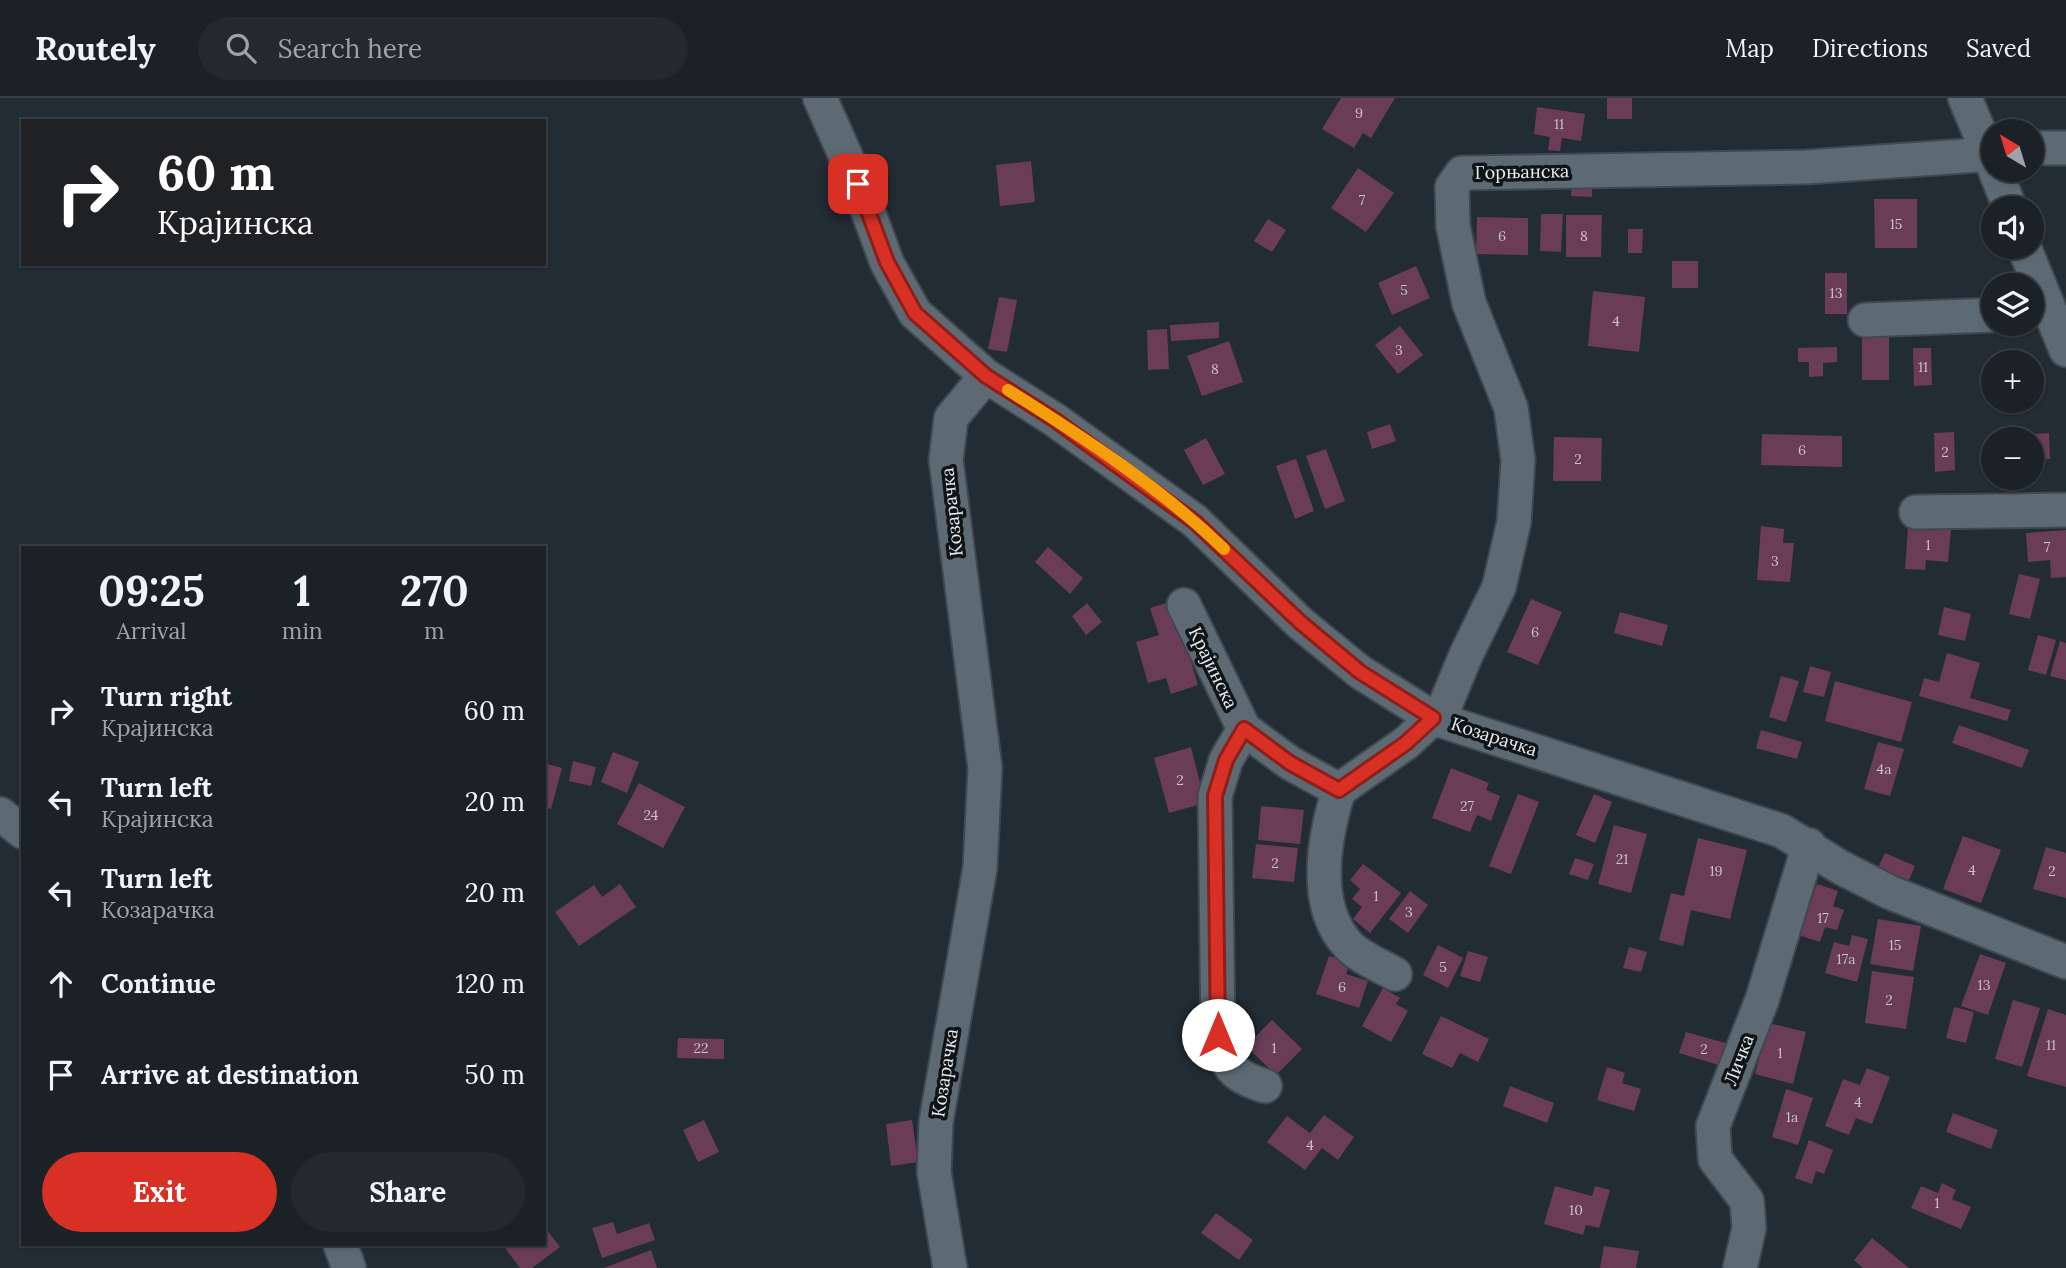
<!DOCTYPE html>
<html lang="en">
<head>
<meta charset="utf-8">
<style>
  :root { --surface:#1a2127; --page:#23292f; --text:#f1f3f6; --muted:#9fa3a7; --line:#383e44; --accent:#d93025 }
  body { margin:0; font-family:Lora,serif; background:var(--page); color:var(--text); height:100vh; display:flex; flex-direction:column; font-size:26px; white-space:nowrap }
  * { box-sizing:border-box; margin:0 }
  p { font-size:23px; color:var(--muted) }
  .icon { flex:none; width:38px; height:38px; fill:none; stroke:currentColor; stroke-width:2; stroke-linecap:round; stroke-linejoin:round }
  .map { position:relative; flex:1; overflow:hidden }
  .details { position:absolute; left:21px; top:448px; width:525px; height:700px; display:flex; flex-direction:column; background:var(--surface); border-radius:0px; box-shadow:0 2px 5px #0004,0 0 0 2px var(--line) }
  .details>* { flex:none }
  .banner { position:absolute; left:21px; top:21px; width:525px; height:147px; border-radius:0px; box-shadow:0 2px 5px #0004,0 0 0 2px var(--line); background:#202124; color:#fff; overflow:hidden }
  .needle { width:46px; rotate:322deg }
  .tools { position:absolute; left:1981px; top:21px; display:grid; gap:14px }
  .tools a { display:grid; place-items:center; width:63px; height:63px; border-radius:50%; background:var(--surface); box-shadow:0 2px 5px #0004,0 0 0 2px var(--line); font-size:35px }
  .pin { position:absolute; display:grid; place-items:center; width:60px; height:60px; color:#fff; margin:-30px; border-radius:14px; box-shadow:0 4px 10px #0006 }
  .me { position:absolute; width:77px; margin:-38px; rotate:0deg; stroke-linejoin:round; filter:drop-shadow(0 0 5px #0008) }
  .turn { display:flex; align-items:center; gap:24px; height:147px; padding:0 21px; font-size:32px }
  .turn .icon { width:91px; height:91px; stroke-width:2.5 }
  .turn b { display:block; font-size:49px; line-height:60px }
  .eta { display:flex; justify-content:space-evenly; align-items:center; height:119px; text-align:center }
  .eta b { font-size:42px; font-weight:700; line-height:49px }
  .action { display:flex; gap:14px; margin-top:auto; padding:14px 21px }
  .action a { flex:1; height:80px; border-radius:42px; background:var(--accent); color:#fff; font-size:28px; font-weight:700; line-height:80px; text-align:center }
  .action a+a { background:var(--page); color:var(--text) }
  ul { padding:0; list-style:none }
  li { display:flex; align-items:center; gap:21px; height:91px; padding:0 21px }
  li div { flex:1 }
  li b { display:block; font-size:26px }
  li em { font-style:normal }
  header { display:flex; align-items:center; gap:42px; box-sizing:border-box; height:98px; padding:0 35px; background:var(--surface); border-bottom:2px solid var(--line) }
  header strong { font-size:33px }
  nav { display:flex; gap:38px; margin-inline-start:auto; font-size:24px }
  .search { width:490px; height:63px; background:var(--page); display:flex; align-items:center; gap:18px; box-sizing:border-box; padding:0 24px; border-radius:38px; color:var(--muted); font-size:26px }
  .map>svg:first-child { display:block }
</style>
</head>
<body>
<header>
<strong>Routely</strong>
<div class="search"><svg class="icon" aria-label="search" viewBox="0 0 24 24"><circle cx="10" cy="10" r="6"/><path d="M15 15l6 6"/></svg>Search here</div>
<nav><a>Map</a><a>Directions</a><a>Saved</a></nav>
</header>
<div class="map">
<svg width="2066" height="1170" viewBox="0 0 2066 1170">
  <rect width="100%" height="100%" fill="#222c34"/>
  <!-- building -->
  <g fill="#6b3c57">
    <polygon points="1341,0 1395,0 1371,40 1363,35 1354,50 1322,31"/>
    <rect x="1607" y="0" width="25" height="21"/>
    <polygon points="1537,9 1585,16 1581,43 1562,40 1560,53 1548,52 1550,39 1534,36"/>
    <polygon points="1031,63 1035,104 1000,108 996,67"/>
    <polygon points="1358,70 1394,95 1366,134 1331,110"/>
    <polygon points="1572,86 1592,87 1592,99 1571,98"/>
    <polygon points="1874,101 1917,101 1917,150 1875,150"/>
    <polygon points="1541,116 1563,116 1561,154 1540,153"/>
    <polygon points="1566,117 1602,117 1601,159 1566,159"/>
    <polygon points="1477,119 1528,120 1528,157 1476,156"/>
    <polygon points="1268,121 1286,132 1272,154 1254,143"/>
    <polygon points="1628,131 1643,131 1642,155 1628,155"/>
    <rect x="1672" y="163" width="26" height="27"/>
    <polygon points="1416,168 1430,200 1392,217 1378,185"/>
    <rect x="1825" y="175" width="22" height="41"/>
    <polygon points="1593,193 1645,199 1639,254 1588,248"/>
    <polygon points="999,199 1017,202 1007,254 988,251"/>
    <polygon points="1219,224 1219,240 1171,243 1170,227"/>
    <polygon points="1400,228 1423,257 1398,276 1375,247"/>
    <polygon points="1167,231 1169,271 1148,272 1147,232"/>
    <polygon points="1889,238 1889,282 1862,282 1862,239"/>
    <polygon points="1229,243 1243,284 1202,298 1187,258"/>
    <polygon points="1837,249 1837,264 1823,265 1823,278 1809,279 1809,264 1798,264 1798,250"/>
    <polygon points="1913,250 1931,250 1932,287 1914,288"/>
    <polygon points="1390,326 1396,343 1372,351 1367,334"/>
    <polygon points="1954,334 1955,372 1935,374 1934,335"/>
    <polygon points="2049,335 2050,361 2032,362 2032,341 2004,341 2004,338"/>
    <polygon points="1762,336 1842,338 1842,369 1761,367"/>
    <polygon points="1554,339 1602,340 1601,383 1553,383"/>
    <polygon points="1206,340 1225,376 1203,387 1184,352"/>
    <polygon points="1326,351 1345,403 1325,411 1306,358"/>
    <polygon points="1296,361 1314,413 1295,421 1276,368"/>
    <polygon points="1761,428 1784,431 1783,445 1794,445 1790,484 1757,482"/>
    <polygon points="1908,429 1951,432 1948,464 1926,462 1925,472 1905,471"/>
    <polygon points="2066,432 2066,479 2051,480 2050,462 2028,464 2026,435"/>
    <polygon points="1048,449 1083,480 1070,496 1035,464"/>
    <polygon points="2019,476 2040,481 2030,521 2009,516"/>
    <polygon points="1531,501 1562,514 1538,567 1507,554"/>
    <polygon points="1173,503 1198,587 1171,596 1166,580 1148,585 1136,544 1159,537 1150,510"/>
    <polygon points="1087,505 1102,524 1086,537 1072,518"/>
    <polygon points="1944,509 1971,516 1965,543 1938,537"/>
    <polygon points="1620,514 1668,527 1662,548 1614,535"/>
    <polygon points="2038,537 2056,542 2046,577 2028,572"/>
    <polygon points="2060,543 2066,545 2066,582 2050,578"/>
    <polygon points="1947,555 1980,565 1970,600 2011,612 2007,623 1919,598 1924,580 1939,584"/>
    <polygon points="1810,568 1831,574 1824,599 1803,594"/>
    <polygon points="1781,578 1799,583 1786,624 1769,619"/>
    <polygon points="1835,583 1912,604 1901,644 1825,623"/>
    <polygon points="1959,627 2029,652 2022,670 1952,645"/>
    <polygon points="1761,632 1802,644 1797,661 1756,650"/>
    <polygon points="1878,644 1904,651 1890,698 1864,691"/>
    <polygon points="1191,649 1205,705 1169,715 1154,660"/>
    <polygon points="613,654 639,664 627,695 601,684"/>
    <polygon points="573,663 596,669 591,688 569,683"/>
    <polygon points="544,665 562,670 551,711 544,709"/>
    <polygon points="1451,670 1489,685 1486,692 1500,698 1491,723 1477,717 1470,734 1432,720"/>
    <polygon points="639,685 685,709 663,750 617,726"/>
    <polygon points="1518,696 1539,704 1511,776 1489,768"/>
    <polygon points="1594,696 1612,704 1595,745 1576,737"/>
    <polygon points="1261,708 1304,712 1300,746 1258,742"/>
    <polygon points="1614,727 1647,736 1631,795 1598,786"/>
    <polygon points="1963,738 2001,752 1981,805 1943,791"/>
    <polygon points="1698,740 1747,752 1730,821 1691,812 1683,848 1659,842 1671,795 1684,798"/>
    <polygon points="1256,746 1298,750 1294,784 1252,780"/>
    <polygon points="2046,749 2066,755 2066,800 2033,791"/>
    <polygon points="1885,755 1915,768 1906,789 1875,776"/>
    <polygon points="1575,760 1594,766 1588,782 1569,776"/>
    <polygon points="1363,766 1401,795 1370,835 1353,821 1362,809 1352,801 1360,791 1350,782"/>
    <polygon points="620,786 636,809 579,848 555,814 594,787 602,799"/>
    <polygon points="1817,786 1838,793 1833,808 1844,812 1837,832 1825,829 1820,844 1799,837"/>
    <polygon points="1410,793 1428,807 1408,835 1389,821"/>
    <polygon points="1878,821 1921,828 1913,873 1870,866"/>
    <polygon points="1852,837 1868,841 1857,884 1825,875 1834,844 1849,848"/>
    <polygon points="1438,847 1463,860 1448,890 1423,877"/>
    <polygon points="1629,849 1647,854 1641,874 1623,870"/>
    <polygon points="1468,853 1488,859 1480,884 1460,878"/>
    <polygon points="1980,856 2006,865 1988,917 1961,908"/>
    <polygon points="1329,858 1350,865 1346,876 1368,883 1359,910 1316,896"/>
    <polygon points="1872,873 1914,879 1906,931 1865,925"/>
    <polygon points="1383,890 1400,900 1396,906 1408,913 1391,944 1362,928"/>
    <polygon points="2013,902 2040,910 2022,969 1995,961"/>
    <polygon points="1954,909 1974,914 1966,945 1946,940"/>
    <polygon points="2048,911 2066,917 2066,989 2027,978"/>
    <polygon points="1441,918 1489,941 1478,964 1460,955 1452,970 1422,956"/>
    <polygon points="1272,922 1302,951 1276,977 1246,948"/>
    <polygon points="1768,925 1806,934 1793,986 1755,976"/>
    <polygon points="1686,934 1729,946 1722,968 1679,955"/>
    <polygon points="678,940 724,941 724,961 677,960"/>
    <polygon points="1607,969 1625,975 1622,985 1641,991 1634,1013 1597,1002"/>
    <polygon points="1867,970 1890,979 1872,1026 1856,1020 1849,1037 1825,1028 1843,981 1860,987"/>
    <polygon points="1510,988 1554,1005 1547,1025 1503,1008"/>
    <polygon points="1786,991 1813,1000 1798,1047 1772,1039"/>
    <polygon points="1953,1015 1998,1032 1991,1051 1946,1034"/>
    <polygon points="1324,1017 1354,1039 1338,1062 1322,1050 1305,1072 1267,1044 1287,1018 1310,1035"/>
    <polygon points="704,1022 719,1054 698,1064 683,1032"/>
    <polygon points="912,1022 918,1064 891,1068 886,1026"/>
    <polygon points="1809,1042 1833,1052 1824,1076 1816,1073 1812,1086 1795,1080"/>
    <polygon points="1942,1085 1956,1092 1952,1101 1971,1109 1961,1131 1911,1110 1921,1088 1938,1095"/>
    <polygon points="1555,1088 1592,1098 1595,1088 1610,1092 1599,1130 1586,1127 1583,1137 1544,1126"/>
    <polygon points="1216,1115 1253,1142 1239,1162 1201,1135"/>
    <polygon points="613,1124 617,1136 649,1125 655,1142 602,1160 592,1130"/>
    <polygon points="544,1128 560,1149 532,1170 520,1170 502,1146 544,1146"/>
    <polygon points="1872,1140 1909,1170 1863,1170 1854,1162"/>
    <polygon points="1604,1148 1639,1153 1636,1170 1600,1170"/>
    <polygon points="651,1152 657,1170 604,1170"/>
  </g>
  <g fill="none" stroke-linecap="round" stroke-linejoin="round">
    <defs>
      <g id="minor">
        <polyline points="820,0 858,86 887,165 915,215 986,278"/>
        <polyline points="1965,0 1993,67"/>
        <polyline points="2032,50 2066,50"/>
        <polyline points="1995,72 2010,110"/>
        <polyline points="2024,149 2066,252"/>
        <polyline points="1865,222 1993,217"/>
        <polyline points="1916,414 2066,412"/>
        <polyline points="1184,507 1244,631 1290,665 1339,692 1406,645 1433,620"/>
        <polyline points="1439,622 1466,557 1499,489 1514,424 1518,362 1511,310 1469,205 1453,128 1452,89 1462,75 1807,69 1993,56"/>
        <path d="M1244 631 1226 662 1215 698 1218 937C1227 969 1232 978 1265 988"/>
        <path d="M1339 692C1324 739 1311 808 1349 848 1361 860 1381 868 1395 876"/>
        <polyline points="0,716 23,734"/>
        <polyline points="340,1146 349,1170"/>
        <polyline points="950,1170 934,1074 936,1024 980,770 985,670 946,362 951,320 986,278 1055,322 1195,423 1300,525 1360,574 1433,620 1782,733 1840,769 1889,794 2066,864"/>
        <polyline points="1740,1170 1749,1130 1747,1103 1715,1061 1713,1028 1762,902 1809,747"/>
      </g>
    </defs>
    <!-- minor casing -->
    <use href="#minor" stroke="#40484f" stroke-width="37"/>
    <!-- minor -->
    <use href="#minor" stroke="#5e6a73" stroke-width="33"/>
  </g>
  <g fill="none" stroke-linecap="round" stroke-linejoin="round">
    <defs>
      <polyline id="route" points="858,86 887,164 915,215 986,278 1055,322 1195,424 1300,524 1360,574 1433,620 1406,645 1339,692 1290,665 1244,631 1226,662 1215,698 1218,937"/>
    </defs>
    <!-- route casing -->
    <use href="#route" stroke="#8d1f18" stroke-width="18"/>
    <!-- route -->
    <use href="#route" stroke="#d93025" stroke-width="12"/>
    <!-- slow -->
    <path stroke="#f59e0b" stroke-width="12" d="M1008 292C1083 339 1161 390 1224 451"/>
  </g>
  <g text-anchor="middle" stroke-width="7" stroke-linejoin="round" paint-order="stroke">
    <!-- number labels -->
    <g font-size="14" fill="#c8c2cc">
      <text x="1359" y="20">9</text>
      <text x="1559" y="31">11</text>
      <text x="1362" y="107">7</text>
      <text x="1896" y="131">15</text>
      <text x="1502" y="143">6</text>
      <text x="1584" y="143">8</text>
      <text x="1404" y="197">5</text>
      <text x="1836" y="200">13</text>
      <text x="1616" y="228">4</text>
      <text x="1399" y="257">3</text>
      <text x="1923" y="274">11</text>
      <text x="1215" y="276">8</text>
      <text x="1802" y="357">6</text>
      <text x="1945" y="359">2</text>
      <text x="1578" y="366">2</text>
      <text x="1928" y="452">1</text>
      <text x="2047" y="454">7</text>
      <text x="1775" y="468">3</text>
      <text x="1535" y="539">6</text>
      <text x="1884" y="676">4a</text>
      <text x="1180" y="687">2</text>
      <text x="1467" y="713">27</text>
      <text x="651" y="722">24</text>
      <text x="1622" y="766">21</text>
      <text x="1275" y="770">2</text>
      <text x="1972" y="777">4</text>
      <text x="1716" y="778">19</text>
      <text x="2052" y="778">2</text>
      <text x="1376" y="803">1</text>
      <text x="1409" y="819">3</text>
      <text x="1823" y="825">17</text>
      <text x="1895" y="852">15</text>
      <text x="1846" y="866">17a</text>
      <text x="1443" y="874">5</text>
      <text x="1984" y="892">13</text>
      <text x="1342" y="894">6</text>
      <text x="1889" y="907">2</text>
      <text x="2051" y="952">11</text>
      <text x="701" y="955">22</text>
      <text x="1274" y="955">1</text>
      <text x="1704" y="956">2</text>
      <text x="1780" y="960">1</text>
      <text x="1858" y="1009">4</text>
      <text x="1792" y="1024">1a</text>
      <text x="1310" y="1052">4</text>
      <text x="1937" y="1110">1</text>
      <text x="1576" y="1117">10</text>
    </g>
    <!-- street labels -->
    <g font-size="18" fill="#e7eef3" stroke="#0f1417">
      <text transform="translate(1522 74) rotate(-1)" y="6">Горњанска</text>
      <text transform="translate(952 414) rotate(-96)" y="6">Козарачка</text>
      <text transform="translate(1213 570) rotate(64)" y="6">Крајинска</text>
      <text transform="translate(1494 639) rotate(18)" y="6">Козарачка</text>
      <text transform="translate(1739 962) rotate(-69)" y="6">Личка</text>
      <text transform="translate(945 975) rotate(-81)" y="6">Козарачка</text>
    </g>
  </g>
</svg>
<div class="tools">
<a><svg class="needle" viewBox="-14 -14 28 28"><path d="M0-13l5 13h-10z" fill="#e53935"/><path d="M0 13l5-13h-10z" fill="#9fa3a7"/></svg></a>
<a><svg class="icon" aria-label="sound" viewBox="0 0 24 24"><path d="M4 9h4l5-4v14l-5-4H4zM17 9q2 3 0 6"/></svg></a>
<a><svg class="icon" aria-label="layers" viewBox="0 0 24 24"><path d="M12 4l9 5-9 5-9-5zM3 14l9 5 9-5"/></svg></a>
<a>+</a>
<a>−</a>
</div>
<div class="pin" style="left:858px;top:86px;background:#d93025"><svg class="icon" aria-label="arrive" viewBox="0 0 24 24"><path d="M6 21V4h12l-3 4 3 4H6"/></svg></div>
<svg class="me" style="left:1218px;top:937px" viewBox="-20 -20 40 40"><circle r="19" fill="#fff"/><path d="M0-13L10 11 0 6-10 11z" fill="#d93025"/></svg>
<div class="banner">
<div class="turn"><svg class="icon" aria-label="right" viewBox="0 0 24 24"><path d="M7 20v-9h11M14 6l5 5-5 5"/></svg><div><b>60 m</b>Крајинска</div></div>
</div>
<section class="details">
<div class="eta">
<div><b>09:25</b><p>Arrival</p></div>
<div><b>1</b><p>min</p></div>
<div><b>270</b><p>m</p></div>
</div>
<ul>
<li><svg class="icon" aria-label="right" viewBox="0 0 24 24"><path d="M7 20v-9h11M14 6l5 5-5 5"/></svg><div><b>Turn right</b><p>Крајинска</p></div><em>60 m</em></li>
<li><svg class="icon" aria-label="left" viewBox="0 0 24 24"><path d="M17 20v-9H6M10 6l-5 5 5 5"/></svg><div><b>Turn left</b><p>Крајинска</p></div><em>20 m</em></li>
<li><svg class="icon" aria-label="left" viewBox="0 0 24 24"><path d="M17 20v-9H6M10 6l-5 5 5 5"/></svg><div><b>Turn left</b><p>Козарачка</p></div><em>20 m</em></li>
<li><svg class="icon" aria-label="ahead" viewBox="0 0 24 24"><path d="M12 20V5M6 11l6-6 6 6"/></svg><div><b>Continue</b></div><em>120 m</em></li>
<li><svg class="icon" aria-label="arrive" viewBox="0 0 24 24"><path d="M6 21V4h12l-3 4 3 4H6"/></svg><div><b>Arrive at destination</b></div><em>50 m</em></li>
</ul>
<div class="action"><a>Exit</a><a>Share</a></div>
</section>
</div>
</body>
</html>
